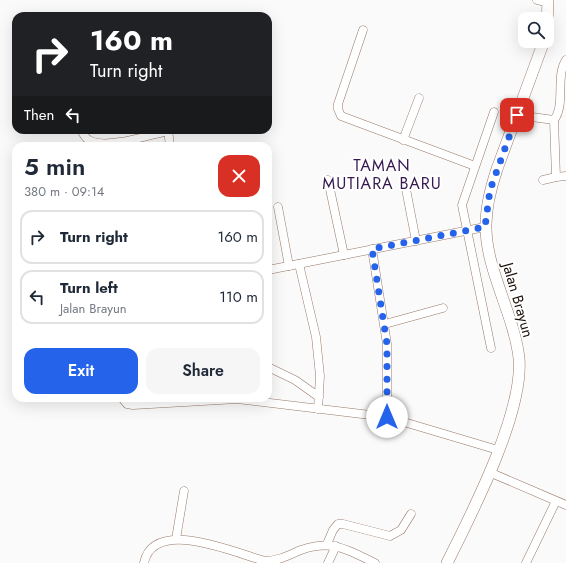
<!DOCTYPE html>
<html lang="en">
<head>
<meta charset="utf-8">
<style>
  :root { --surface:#fff; --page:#f6f6f7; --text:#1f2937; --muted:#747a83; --line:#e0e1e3; --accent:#2563eb }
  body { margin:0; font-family:Jost,sans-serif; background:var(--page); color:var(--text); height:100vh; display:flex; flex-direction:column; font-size:15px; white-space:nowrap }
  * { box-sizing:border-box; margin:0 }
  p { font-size:13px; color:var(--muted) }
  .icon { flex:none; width:22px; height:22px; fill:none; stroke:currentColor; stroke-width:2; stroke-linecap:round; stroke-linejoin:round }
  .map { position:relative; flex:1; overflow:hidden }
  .panel { position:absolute; left:12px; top:142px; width:260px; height:260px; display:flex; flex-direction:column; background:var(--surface); border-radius:12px; box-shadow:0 4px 16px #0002 }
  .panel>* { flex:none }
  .hud { position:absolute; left:12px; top:12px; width:260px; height:122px; border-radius:12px; box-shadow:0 4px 16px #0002; background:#202124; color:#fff; overflow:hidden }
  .tools { position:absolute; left:518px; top:12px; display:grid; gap:8px }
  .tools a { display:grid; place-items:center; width:36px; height:36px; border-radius:8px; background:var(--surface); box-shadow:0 4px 16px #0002; font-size:20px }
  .pin { position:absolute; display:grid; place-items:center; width:34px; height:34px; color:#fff; margin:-17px; border-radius:8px; box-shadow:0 2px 6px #0006 }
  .me { position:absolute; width:44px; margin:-22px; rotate:0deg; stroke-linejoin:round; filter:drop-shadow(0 0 3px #0008) }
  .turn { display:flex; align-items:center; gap:14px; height:84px; padding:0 12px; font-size:18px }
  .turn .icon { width:52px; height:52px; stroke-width:2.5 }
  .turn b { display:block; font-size:28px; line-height:34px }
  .then { display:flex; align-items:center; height:38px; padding:0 12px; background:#0003; gap:8px; font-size:15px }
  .round { display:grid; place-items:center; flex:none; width:42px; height:42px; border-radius:12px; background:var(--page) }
  .head { display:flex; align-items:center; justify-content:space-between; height:68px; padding:0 12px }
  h1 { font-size:24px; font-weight:600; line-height:30px }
  .cta { display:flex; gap:8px; margin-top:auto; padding:8px 12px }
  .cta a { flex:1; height:46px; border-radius:12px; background:var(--accent); color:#fff; font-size:16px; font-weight:600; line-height:46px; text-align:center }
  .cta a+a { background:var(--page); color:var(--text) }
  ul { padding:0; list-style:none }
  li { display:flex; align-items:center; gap:12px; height:54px; margin:0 8px 6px; padding:0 4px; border:2px solid var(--line); border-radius:12px }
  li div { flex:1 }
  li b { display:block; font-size:15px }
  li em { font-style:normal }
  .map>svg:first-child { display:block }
</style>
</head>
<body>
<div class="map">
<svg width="566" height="563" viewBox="0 0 566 563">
  <rect width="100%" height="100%" fill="#fafafa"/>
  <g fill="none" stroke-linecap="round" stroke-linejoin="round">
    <defs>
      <g id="street">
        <polyline points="537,0 548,3"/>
        <polyline points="363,30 338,104 338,109 341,116 475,166"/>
        <path d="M517 115 554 120C566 104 555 77 566 60"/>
        <polyline points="554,120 556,177"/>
        <path d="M81 130C83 133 85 138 89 140 105 150 149 135 168 131"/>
        <polyline points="168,130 170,146"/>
        <polyline points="403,140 419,98"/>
        <polyline points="328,180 344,255"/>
        <polyline points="543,180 556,177 566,176"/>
        <polyline points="406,189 416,241"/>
        <polyline points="278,207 289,266"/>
        <polyline points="372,249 387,344 387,417"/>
        <polyline points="299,264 316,337 320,376 318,409"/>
        <polyline points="268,270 485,227"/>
        <polyline points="385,324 443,308"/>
        <polyline points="491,348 462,205 494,112"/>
        <polyline points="268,367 295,380 319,397"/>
        <polyline points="122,398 127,404 133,405 237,399 387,417 498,450"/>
        <polyline points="489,472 566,505"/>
        <polyline points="176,539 184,491"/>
        <polyline points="327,544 333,530 338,524 343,524 390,536 401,530 411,514"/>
        <path d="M144 563C154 516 237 554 265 561 278 561 289 555 301 550 332 539 348 550 375 563"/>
        <polyline points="328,563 336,546"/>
        <polyline points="526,563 556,501"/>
      </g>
      <g id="secondary">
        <polyline points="547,26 548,0"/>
        <path d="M447 563C472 513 524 412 519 358 514 314 485 268 486 225 486 206 491 187 497 169L544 41"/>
      </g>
    </defs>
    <!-- street casing -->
    <use href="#street" stroke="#977968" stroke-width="9"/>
    <!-- secondary casing -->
    <use href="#secondary" stroke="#977968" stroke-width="12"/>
    <!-- street -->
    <use href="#street" stroke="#fff" stroke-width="8"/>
    <!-- secondary -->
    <use href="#secondary" stroke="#fff" stroke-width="11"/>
  </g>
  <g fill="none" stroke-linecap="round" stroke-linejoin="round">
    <!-- route -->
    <polyline stroke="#2563eb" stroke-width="7" stroke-dasharray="0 12.6" points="387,417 387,344 372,249 485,227 490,190 517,115"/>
  </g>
  <g text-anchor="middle" stroke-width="4" stroke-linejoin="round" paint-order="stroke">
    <!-- street labels -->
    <g font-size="15" fill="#1b100a" stroke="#fff">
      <text transform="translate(518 300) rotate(74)" y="5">Jalan Brayun</text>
    </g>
    <!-- neighbourhood labels -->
    <g font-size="16" letter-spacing="1" fill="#371951" stroke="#fff">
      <text x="382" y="171">TAMAN<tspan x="382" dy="18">MUTIARA BARU</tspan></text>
    </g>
  </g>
</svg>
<div class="tools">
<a><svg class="icon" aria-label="search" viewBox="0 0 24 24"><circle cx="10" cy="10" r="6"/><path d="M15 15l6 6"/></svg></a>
</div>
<div class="pin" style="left:517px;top:115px;background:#d93025"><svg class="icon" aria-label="arrive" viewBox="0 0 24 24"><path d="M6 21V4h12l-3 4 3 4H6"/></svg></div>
<svg class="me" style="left:387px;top:417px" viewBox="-20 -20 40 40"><circle r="19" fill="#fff"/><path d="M0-13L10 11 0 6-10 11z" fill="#2563eb"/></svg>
<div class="hud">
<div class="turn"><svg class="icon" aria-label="right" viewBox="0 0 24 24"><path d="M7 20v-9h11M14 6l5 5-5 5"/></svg><div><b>160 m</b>Turn right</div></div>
<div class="then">Then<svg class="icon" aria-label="left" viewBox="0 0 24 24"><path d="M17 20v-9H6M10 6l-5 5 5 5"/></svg></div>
</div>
<section class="panel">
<div class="head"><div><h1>5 min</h1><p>380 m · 09:14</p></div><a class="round" style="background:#d93025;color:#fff"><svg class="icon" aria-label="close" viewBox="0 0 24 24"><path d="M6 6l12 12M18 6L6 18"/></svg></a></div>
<ul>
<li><svg class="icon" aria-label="right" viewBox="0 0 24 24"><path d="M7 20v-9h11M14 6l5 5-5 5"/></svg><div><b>Turn right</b></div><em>160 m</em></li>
<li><svg class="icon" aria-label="left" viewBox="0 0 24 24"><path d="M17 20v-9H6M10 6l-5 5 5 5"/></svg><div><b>Turn left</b><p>Jalan Brayun</p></div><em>110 m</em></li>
</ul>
<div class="cta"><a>Exit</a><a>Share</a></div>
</section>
</div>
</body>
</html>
